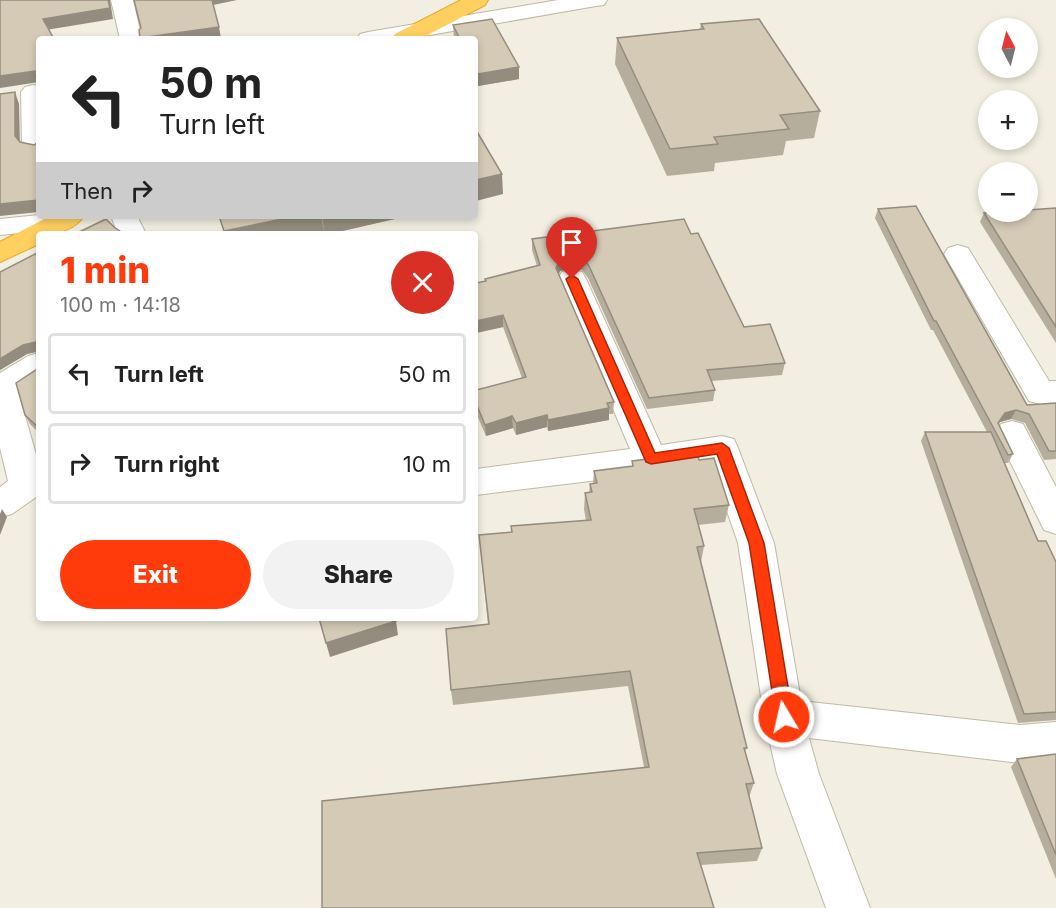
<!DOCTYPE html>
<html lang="en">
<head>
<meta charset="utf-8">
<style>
  :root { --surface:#fff; --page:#f2f2f2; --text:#222; --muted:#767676; --line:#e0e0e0; --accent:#ff3a0b }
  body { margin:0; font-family:Inter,sans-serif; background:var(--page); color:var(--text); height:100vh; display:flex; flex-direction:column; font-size:22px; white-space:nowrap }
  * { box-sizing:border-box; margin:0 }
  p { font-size:20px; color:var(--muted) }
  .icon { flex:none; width:33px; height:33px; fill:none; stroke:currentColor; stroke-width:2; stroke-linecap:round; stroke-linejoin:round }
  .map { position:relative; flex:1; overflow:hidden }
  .sheet { position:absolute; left:36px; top:231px; width:442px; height:390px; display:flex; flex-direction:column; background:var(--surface); border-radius:6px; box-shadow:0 3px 9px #0003 }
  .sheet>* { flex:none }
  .guide { position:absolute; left:36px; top:36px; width:442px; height:183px; border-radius:6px; box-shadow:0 3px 9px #0003; background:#fff; color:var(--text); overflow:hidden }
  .needle { width:39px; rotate:353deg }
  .fabs { position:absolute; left:978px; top:18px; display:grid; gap:12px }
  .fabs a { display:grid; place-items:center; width:60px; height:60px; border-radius:50%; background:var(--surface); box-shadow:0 3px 9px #0003; font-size:30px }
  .pin { position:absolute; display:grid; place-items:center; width:51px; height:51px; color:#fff; margin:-62px -26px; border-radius:50% 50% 50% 0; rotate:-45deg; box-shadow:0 0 6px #0007 }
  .pin .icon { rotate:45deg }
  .me { position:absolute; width:66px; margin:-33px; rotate:351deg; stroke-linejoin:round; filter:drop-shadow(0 0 4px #0008) }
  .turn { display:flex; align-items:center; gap:21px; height:126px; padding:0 24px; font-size:27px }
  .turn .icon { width:78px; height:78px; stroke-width:2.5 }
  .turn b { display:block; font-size:42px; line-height:51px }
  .then { display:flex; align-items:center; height:57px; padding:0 24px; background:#0003; gap:12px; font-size:22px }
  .round { display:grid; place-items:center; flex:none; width:63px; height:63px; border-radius:32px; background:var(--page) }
  .summary { display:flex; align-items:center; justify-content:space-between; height:102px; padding:0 24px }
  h1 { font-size:36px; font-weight:800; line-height:45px; color:var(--accent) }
  .action { display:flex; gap:12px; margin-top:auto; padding:12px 24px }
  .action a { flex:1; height:69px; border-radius:36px; background:var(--accent); color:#fff; font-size:24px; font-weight:800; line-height:69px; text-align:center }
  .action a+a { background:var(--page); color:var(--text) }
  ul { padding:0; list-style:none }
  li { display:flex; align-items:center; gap:18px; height:81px; margin:0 12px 9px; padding:0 12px; border:3px solid var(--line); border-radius:6px }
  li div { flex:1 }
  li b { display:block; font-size:22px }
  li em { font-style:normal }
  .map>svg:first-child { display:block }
</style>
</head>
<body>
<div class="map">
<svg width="1056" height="908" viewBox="0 0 1056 908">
  <rect width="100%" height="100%" fill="#f2eee1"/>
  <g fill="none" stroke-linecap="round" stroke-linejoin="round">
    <defs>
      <g id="street">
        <polygon points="111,0 133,0 142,39 120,39"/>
        <polygon points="558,0 607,0 604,5 596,6 407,39 357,39 360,34 368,32"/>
        <polygon points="33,85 39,86 39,154 26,152 22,147 21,92 25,87"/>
        <polygon points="39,215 72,216 76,221 72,227 62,229 0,235 0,219"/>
        <polygon points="111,216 137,216 146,234 118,234"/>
        <polygon points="958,245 968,248 1049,381 1056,381 1056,403 1040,404 1029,401 944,254 948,248"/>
        <polygon points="572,270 582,272 586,279 661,445 722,436 734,439 738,448 774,543 801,701 1020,725 1056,722 1056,760 1020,763 809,738 819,774 870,908 826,908 777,774 764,717 738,543 710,462 590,481 476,495 476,469 630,449 558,279 562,272"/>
        <polygon points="39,353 39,378 18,391 39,465 39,495 12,514 0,517 0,487 8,481 0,448 0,373 28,356"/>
        <polygon points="1012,421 1023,424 1056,487 1056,534 1044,530 996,433 1001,424"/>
      </g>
      <g id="highway">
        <polygon points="461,0 488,0 485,5 420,39 392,39 395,34"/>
        <path d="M50 216H84C74 231 56 234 39 234V244L0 262V242Z"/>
      </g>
    </defs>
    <!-- street casing -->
    <use href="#street" stroke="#c1b9a6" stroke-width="2"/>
    <!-- highway casing -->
    <use href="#highway" stroke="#e9a924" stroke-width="2"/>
    <!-- street -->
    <use href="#street" fill="#fff" fill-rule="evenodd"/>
    <!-- highway -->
    <use href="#highway" fill="#ffd05f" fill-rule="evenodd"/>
  </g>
  <!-- wall -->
  <g fill="#b6ae9d">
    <polygon points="492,19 519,67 519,79 478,86 476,81 476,39 454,39 453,25"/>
    <polygon points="701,24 820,111 814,138 786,141 783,155 715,163 714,171 667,176 615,64 617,38 700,29"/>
    <polygon points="1056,208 1056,343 980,222 984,213"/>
    <polygon points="878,209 1027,405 1056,403 1056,459 1044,460 1025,423 1011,419 1000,422 999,424 1013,454 1008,463 1004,463 1038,541 1056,562 1056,720 1018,723 921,441 925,432 987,432 933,330 931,330 875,218"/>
    <polygon points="219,216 408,216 329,234 325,234 324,231 312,234 224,234"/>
    <polygon points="691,234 744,327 785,363 782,375 712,381 715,390 713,401 647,409 588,278 582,270 572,268 560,271 559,274 614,402 613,414 609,414 609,420 548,431 547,427 516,435 513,428 486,436 476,413 476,390 522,378 503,327 476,333 476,283 485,281 485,279 537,266 532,250 532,239"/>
    <polygon points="39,252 39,433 30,424 25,415 37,369 37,352 27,354 0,370 0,272"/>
    <polygon points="699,460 729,505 725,522 698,525 704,546 701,562 747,748 745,751 754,783 749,797 762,848 757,861 701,865 644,767 628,686 453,705 451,690 488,625 479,535 511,532 511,526 586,521 584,509 585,493 589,493 590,484 593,484 594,471 632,466 632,461"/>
    <polygon points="1056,754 1056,879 1011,767 1017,759"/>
  </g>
  <!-- shaded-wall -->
  <g fill="#948d7f">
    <polygon points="108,0 110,0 113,19 46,30 43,19"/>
    <polygon points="212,0 237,0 213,5"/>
    <polygon points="219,27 221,38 211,39 140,39 140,38"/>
    <polygon points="519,67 519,79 478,86 478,74"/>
    <polygon points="35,71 39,82 0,88 0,76"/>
    <polygon points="15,92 19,104 20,147 15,136"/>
    <polygon points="502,174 503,194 476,201 476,180"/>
    <polygon points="39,200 39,212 0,216 0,204"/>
    <polygon points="297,216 321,216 324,231 312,234 225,234 224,231"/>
    <polygon points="322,216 408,216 329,234 325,234"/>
    <polygon points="572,256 572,268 560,271 556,280 556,268 560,259"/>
    <polygon points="503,315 503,327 476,333 476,321"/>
    <polygon points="36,342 39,351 27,354 0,370 0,359 23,345"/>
    <polygon points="609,408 609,420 548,431 548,420"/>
    <polygon points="1016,410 1011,419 1000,422 994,432 1005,413"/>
    <polygon points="547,415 547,427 516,435 516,423"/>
    <polygon points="512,416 513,428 486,436 485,425"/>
    <polygon points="2,509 7,517 0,535 0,514"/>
    <polygon points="396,621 398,635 330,657 326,643"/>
  </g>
  <!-- building -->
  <g fill="#d4cab6" stroke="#948d7f" stroke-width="1.5">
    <polygon points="0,0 108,0 110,8 43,19 54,39 39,39 39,200 0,204 0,94 15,92 15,136 20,142 34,145 37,143 37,73 35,71 0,76"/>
    <polygon points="134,0 212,0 219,27 140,38 139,30 141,28"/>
    <polygon points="492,19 519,67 478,74 476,69 476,39 460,39 453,25"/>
    <polygon points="759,19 820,111 780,115 789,129 714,137 718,144 670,149 617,38 704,29 701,24"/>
    <polygon points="476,130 502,174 476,180"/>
    <polygon points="916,206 1027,405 1056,403 1056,451 1049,451 1029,414 1016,410 1005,413 998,423 1013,454 1008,455 936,321 934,321 878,209"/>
    <polygon points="1056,208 1056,327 984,213 1007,212 1028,212 1028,210"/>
    <polygon points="219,216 297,216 224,231"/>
    <polygon points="106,219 114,227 124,234 75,234"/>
    <polygon points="684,219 691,234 698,233 744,327 770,324 785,363 707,370 715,390 649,398 589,266 583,258 572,256 560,259 556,268 614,402 607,403 609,408 548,420 547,415 516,423 512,416 485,425 476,403 476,390 526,377 503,315 476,321 476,283 486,281 485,279 540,265 532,239"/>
    <polygon points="39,252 39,425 38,427 25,415 16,383 37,369 36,342 23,345 0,359 0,272"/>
    <polygon points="925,432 991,432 1038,541 1046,541 1056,562 1056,712 1024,714"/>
    <polygon points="697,453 699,460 714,458 729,505 694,509 704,546 697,547 747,748 744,748 754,783 746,784 762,848 697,853 714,908 322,908 322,801 649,767 630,671 451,690 446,629 489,624 479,535 512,532 511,526 591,520 585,493 592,492 590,484 597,483 594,471 633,466 632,461"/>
    <polygon points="319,618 395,618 396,621 326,643"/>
    <polygon points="1056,754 1056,855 1017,759"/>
  </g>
  <!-- route -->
  <polygon fill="#ff3a0b" stroke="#a62607" stroke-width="1.5" points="572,275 578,279 655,453 722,443 729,448 764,543 793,717 790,723 784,725 779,723 776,717 749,543 717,454 651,464 646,462 566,279"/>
</svg>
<div class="fabs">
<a><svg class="needle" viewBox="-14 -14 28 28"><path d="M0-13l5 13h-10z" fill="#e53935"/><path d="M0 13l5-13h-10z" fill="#767676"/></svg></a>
<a>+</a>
<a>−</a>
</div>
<div class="pin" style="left:572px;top:279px;background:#d93025"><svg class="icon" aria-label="arrive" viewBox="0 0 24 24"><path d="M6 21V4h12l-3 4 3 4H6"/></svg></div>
<svg class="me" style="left:784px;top:717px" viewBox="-20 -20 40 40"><circle r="17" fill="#ff3a0b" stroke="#fff" stroke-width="3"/><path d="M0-11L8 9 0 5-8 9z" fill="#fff"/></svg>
<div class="guide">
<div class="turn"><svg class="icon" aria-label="left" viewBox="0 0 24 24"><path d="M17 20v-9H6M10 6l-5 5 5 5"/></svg><div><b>50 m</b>Turn left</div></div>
<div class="then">Then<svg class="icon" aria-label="right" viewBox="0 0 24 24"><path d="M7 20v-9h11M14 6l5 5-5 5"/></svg></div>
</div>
<section class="sheet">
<div class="summary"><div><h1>1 min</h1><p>100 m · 14:18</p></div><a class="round" style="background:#d93025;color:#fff"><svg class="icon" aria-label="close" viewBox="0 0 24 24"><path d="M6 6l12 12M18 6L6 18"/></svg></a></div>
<ul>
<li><svg class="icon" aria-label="left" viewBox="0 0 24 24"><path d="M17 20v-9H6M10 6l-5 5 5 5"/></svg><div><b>Turn left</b></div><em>50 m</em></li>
<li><svg class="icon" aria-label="right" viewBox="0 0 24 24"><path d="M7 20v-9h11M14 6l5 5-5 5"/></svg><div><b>Turn right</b></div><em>10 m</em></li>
</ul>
<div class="action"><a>Exit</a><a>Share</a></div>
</section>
</div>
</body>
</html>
